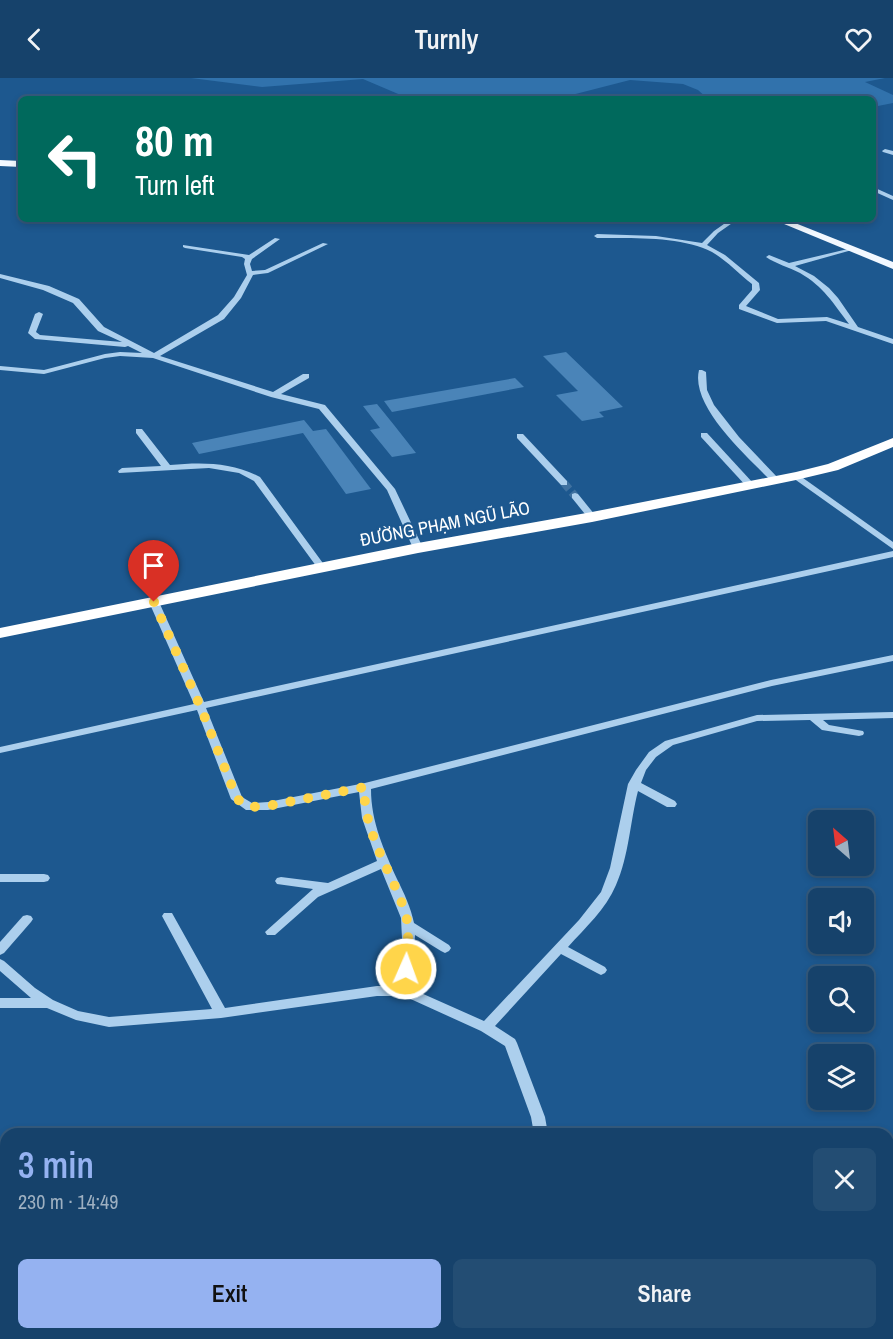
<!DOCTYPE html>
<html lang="en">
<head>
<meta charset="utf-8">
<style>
  :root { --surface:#16426b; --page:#234d73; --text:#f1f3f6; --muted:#9eb0c1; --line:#355b7e; --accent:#95b2f1 }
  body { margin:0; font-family:"Archivo Narrow",sans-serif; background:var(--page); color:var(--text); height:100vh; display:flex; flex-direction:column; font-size:22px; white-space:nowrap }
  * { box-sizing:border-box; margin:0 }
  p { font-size:20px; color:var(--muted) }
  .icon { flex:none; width:33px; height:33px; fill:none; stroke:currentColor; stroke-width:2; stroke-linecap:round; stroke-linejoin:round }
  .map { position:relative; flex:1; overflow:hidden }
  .drawer { position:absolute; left:0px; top:1050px; width:894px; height:212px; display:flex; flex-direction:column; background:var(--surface); border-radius:18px 18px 0 0; box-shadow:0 3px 9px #0003,0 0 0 2px var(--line) }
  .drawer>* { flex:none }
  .banner { position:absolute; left:18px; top:18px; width:858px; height:126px; border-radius:9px; box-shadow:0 3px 9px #0003,0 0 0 2px var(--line); background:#00695c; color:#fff; overflow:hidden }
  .needle { width:39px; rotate:332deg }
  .buttons { position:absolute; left:808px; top:732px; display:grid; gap:12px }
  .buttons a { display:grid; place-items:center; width:66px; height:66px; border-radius:9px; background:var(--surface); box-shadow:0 3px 9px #0003,0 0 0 2px var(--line); font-size:30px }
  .pin { position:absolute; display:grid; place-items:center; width:51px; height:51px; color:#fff; margin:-62px -26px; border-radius:50% 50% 50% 0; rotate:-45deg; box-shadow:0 0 6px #0007 }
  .pin .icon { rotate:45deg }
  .me { position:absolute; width:66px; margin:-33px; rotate:2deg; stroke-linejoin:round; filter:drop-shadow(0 0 4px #0008) }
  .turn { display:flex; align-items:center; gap:21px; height:126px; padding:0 18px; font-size:27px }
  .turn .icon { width:78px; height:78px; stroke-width:2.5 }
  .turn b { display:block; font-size:42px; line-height:51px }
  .round { display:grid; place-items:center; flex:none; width:63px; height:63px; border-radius:9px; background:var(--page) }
  .head { display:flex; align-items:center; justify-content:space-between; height:102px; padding:0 18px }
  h1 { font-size:36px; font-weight:600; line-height:45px; color:var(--accent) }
  .primary-button { display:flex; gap:12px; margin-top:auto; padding:12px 18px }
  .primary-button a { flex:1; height:69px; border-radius:9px; background:var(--accent); color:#111; font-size:24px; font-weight:600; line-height:69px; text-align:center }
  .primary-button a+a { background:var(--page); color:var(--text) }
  header { display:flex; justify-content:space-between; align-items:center; height:78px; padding:0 18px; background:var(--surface); font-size:27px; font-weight:600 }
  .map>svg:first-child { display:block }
</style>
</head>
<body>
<header><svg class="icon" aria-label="back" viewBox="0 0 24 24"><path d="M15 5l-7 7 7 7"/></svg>Turnly<svg class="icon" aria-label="heart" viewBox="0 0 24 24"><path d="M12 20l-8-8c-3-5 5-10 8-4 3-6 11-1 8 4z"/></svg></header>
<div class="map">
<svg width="893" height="1261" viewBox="0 0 893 1261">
  <rect width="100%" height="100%" fill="#1d588f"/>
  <!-- green -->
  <polygon fill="#3172ac" points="191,0 885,0 865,4 893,17 893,25 873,29 873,21 708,21 698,12 683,6 630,2 556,21 410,21 363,1 262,9"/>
  <!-- building -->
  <g fill="#4a84b8">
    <polygon points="566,274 623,329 599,334 604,339 582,343 556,317 578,313 543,278"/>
    <polygon points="515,300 524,309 392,334 384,323"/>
    <polygon points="377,326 394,347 416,375 392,379 370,352 380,350 363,328"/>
    <polygon points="304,342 313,353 326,351 371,411 346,416 303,355 199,376 192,365"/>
  </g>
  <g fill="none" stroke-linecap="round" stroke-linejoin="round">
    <!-- minor-tunnel -->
    <polyline stroke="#3f71a0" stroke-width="8" stroke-dasharray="8 4" stroke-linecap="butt" points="564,405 575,418"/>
    <!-- minor -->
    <g fill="#accfed" fill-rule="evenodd">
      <polygon points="885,71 893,73 893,77 883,74 882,73"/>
      <polygon points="873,109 893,118 893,122 873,113"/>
      <path d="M731 141H738L718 155 707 167 725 177 759 205 760 212 746 228 778 241 827 239 849 246C833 225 824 209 800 195 789 189 776 186 766 179L769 177 789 185 852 170V172L795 188 814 198 829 210 838 220 858 249 893 261V266L826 243 777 245 739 231V227L752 212V206C738 195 726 182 712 174 682 158 631 160 597 160L594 158 597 156 656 158 702 165 714 153Z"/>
      <polygon points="275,160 280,161 252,181 250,186 252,193 265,192 323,165 328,166 268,195 253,197 241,220 224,241 160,278 273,314 303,296 309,296 309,300 281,316 325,327 395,411 423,470 421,472 418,473 413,470 387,412 319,331 271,319 153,280 120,278 105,280 44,296 0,292 0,288 44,292 105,276 120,274 142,275 128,268 125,269 35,261 28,255 35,236 39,234 43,236 36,254 40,257 122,264 98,253 73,225 43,212 0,200 0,196 49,208 79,221 104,249 154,275 218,237 234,219 247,197 244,186 245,181 242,179 185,170 183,169 183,167 249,177"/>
      <path d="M699 292H702L706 294 707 312 714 327 739 359 778 400V404H772C748 379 690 329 699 292Z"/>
      <path d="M136 351H142L170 387C202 384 231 384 260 399L325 488 327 490 325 492H319L254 403 239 395 209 390 119 395 118 393 122 390 161 388 136 355Z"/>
      <polygon points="701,355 707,355 753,405 753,409 747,409 701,359"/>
      <polygon points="517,356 523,356 567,403 567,407 561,407 517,360"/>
      <polygon points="796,395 893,464 893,471 793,400 792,398"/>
      <polygon points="575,415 578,416 595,437 595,441 589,441 572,420 572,416"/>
      <path d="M893 473V479L206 630 242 719 252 725 268 724 365 705 771 602 893 577V583L772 608 371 711C371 744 384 772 397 801 404 815 411 830 414 845L449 867 451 870 449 873 445 875 441 873 415 857 412 911 484 943 579 842 601 814 610 790 628 706 636 692 649 674 665 663 757 637 893 634V640L823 642 829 647 863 653 864 655 863 657 859 658 822 652 810 642 757 643 673 667 656 679 646 692 641 705 675 723 677 726 675 729H667L638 713C630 744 629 778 616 807 606 831 585 850 568 869L605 889 607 892 605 895 601 897 597 895 561 876 495 948 515 961 517 965 545 1039 548 1056H534L531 1039 505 968 481 953 404 918H377L221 940 109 949 76 942 47 930H0V920H31L0 893V881L4 883 35 910 53 922 78 933 109 939 212 931 162 838 164 835H172L225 930 377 908H399L402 861 401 840 381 791 318 819 275 857H267L265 854 313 811 277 806 275 803 277 800 281 799 328 805 377 783 362 740 359 714 268 732H246L231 721 197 632 0 675V669L194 626 149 524 151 522H157L159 524 204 624Z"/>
      <polygon points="0,796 44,796 48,797 50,800 48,803 44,804 0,804"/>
      <polygon points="27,837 31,838 33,841 31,844 4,875 0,877 0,864 23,838"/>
    </g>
    <!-- major -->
    <g fill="#f2f8ff" fill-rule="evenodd">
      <polygon points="0,82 21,83 21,89 0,88"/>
      <polygon points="772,141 785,141 893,184 893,191"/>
    </g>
    <!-- highway -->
    <polygon fill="#fff" fill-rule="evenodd" points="893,360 893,369 838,392 796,402 592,444 418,475 0,560 0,550 418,465 592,434 796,394 828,386"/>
  </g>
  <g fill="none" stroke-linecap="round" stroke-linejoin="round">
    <!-- route -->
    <path stroke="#ffd54a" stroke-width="10" stroke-dasharray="0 18" d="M154 524 201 630 237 721 250 729 268 728 365 709C361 749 391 793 404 831 411 849 407 872 406 891"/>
  </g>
  <g text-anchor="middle" stroke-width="4.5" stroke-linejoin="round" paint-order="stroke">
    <!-- street labels -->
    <g font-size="18" fill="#fff" stroke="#1d588f">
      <text transform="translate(445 446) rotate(-11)" y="6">ĐƯỜNG PHẠM NGŨ LÃO</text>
    </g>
  </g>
</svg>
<div class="buttons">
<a><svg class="needle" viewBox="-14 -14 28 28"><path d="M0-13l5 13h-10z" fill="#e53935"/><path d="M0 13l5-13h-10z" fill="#9eb0c1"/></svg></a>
<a><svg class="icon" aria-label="sound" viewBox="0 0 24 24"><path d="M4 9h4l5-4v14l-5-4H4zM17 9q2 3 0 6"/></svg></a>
<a><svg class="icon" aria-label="search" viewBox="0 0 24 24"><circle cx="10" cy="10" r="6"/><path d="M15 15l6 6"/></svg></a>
<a><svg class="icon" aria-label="layers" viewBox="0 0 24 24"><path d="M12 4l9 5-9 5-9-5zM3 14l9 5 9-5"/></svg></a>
</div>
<div class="pin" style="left:154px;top:524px;background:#d93025"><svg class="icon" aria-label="arrive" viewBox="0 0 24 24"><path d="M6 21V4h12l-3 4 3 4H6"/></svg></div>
<svg class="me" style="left:406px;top:891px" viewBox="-20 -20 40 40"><circle r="17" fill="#ffd54a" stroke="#fff" stroke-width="3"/><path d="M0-11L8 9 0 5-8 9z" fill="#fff"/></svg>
<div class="banner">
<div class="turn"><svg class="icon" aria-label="left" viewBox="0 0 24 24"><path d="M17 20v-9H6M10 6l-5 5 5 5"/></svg><div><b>80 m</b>Turn left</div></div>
</div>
<section class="drawer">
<div class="head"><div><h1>3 min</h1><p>230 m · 14:49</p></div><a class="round"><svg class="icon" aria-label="close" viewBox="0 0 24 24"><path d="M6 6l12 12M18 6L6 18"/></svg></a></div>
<div class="primary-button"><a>Exit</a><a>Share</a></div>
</section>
</div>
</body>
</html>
